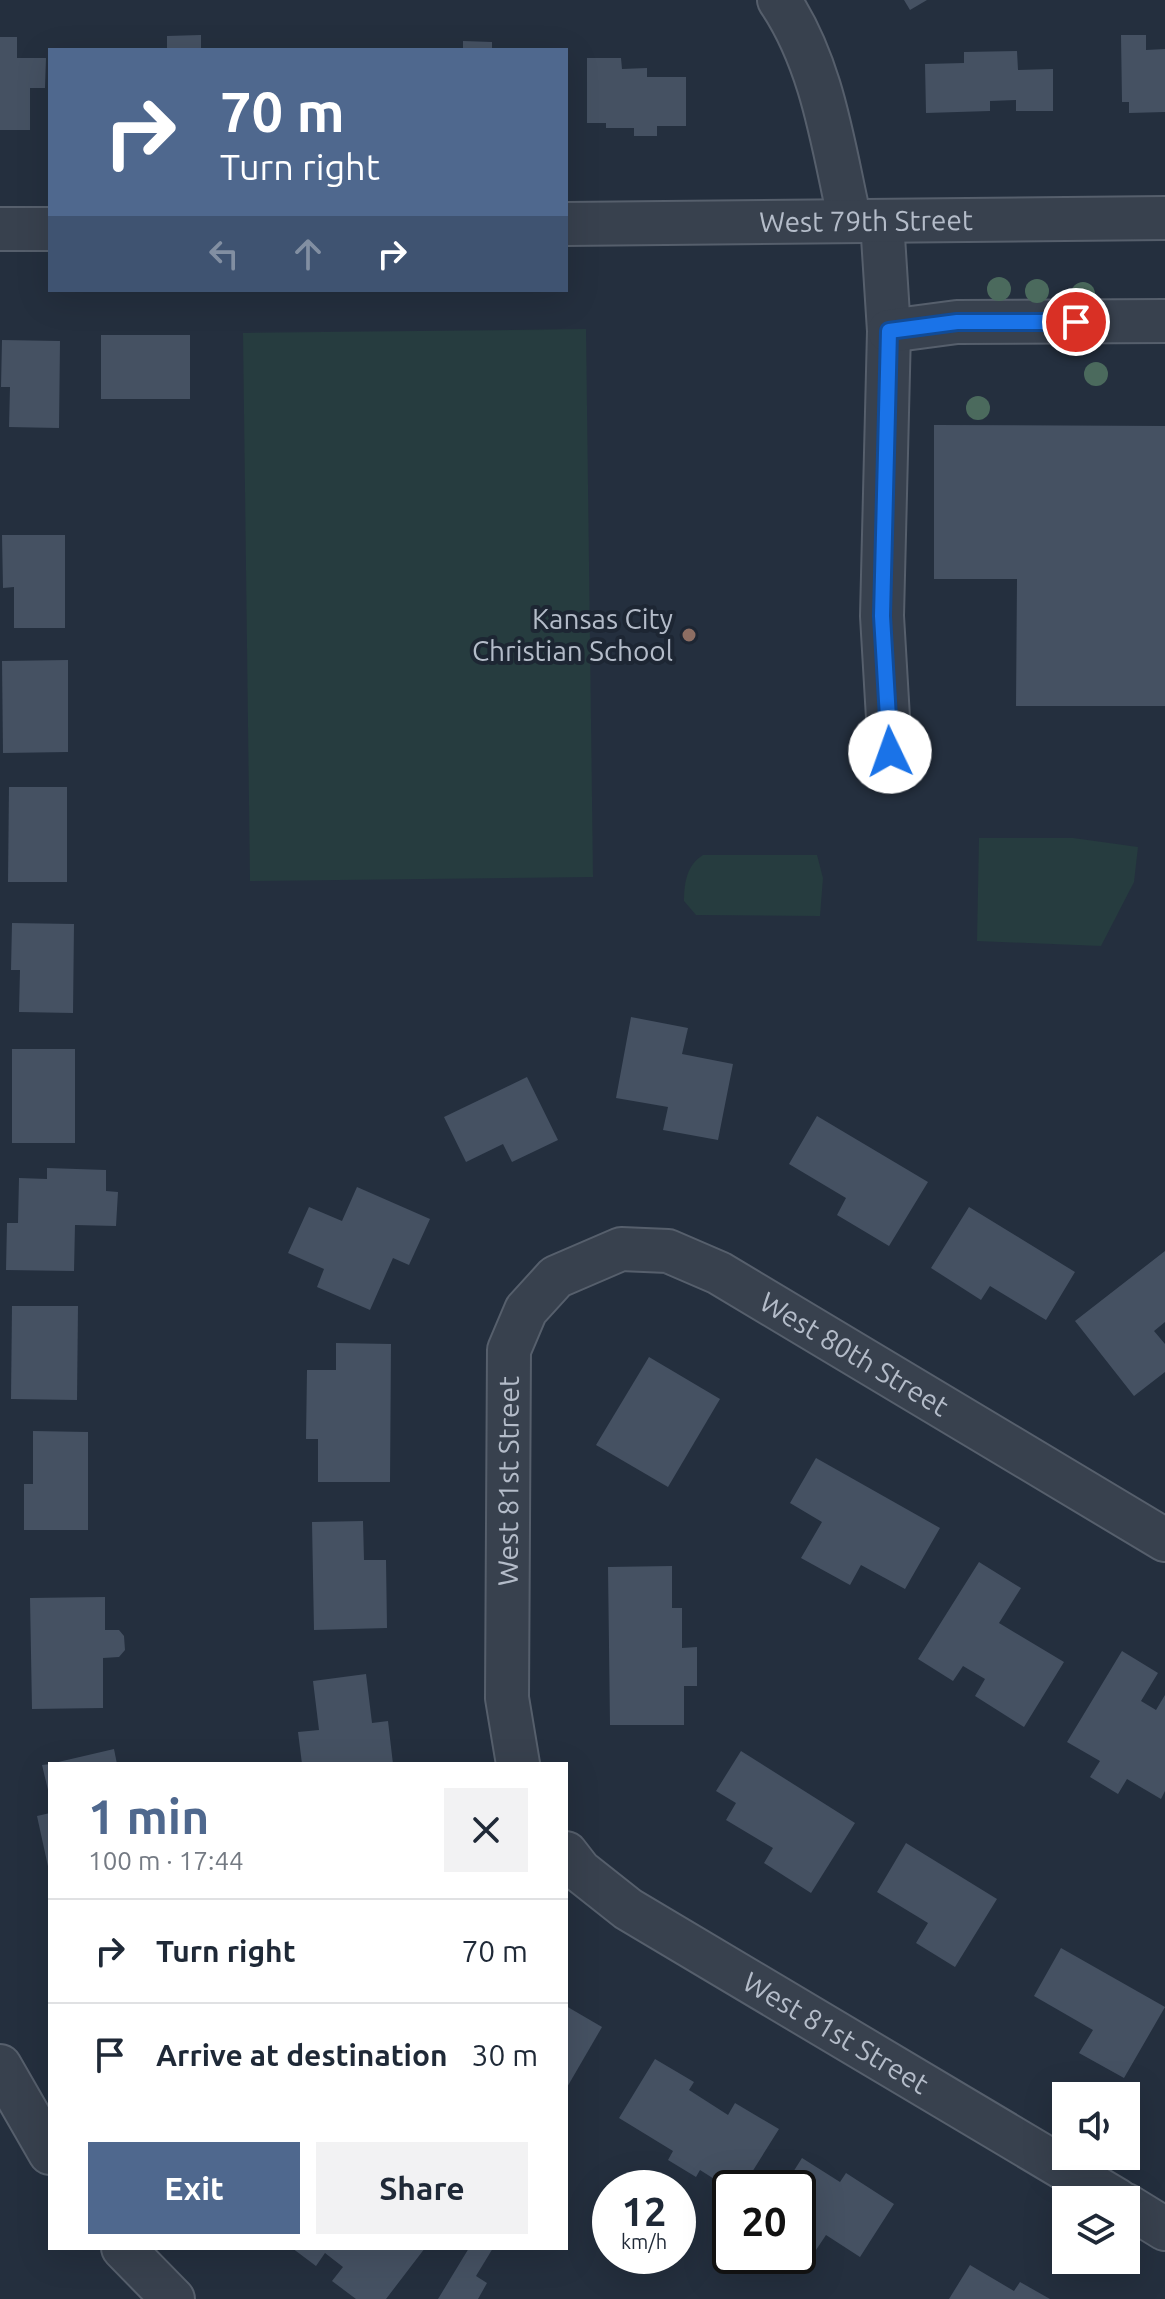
<!DOCTYPE html>
<html lang="en">
<head>
<meta charset="utf-8">
<style>
  :root { --surface:#fff; --page:#f2f2f3; --text:#1f2937; --muted:#747a83; --line:#e0e1e3; --accent:#4f688e }
  body { margin:0; font-family:Ubuntu,sans-serif; background:var(--page); color:var(--text); height:100vh; display:flex; flex-direction:column; font-size:30px; white-space:nowrap }
  * { box-sizing:border-box; margin:0 }
  p { font-size:26px; color:var(--muted) }
  .icon { flex:none; width:44px; height:44px; fill:none; stroke:currentColor; stroke-width:2; stroke-linecap:round; stroke-linejoin:round }
  .map { position:relative; flex:1; overflow:hidden }
  .sheet { position:absolute; left:48px; top:1762px; width:520px; height:488px; display:flex; flex-direction:column; background:var(--surface); border-radius:0px; box-shadow:0 8px 32px #0002 }
  .sheet>* { flex:none }
  .hud { position:absolute; left:48px; top:48px; width:520px; height:244px; border-radius:0px; box-shadow:0 8px 32px #0002; background:#4f688e; color:#fff; overflow:hidden }
  .controls { position:absolute; left:1052px; top:2082px; display:grid; gap:16px }
  .controls a { display:grid; place-items:center; width:88px; height:88px; border-radius:0px; background:var(--surface); box-shadow:0 8px 32px #0002; font-size:40px }
  .speed { position:absolute; left:592px; top:2170px; display:flex; gap:16px; font-size:40px; font-weight:700; text-align:center }
  .speed>* { display:grid; place-content:center; width:104px; height:104px; border-radius:50%; background:var(--surface); box-shadow:0 8px 32px #0002; line-height:1 }
  .speed small { font-size:20px; font-weight:400 }
  .speed .limit { border:4px solid #111; border-radius:12px; background:#fff; color:#111 }
  .pin { position:absolute; display:grid; place-items:center; width:68px; height:68px; color:#fff; margin:-34px; border:4px solid #fff; border-radius:50%; box-shadow:0 2px 8px #0007 }
  .me { position:absolute; width:88px; margin:-44px; rotate:357deg; stroke-linejoin:round; filter:drop-shadow(0 0 6px #0008) }
  .turn { display:flex; align-items:center; gap:28px; height:168px; padding:0 40px; font-size:36px }
  .turn .icon { width:104px; height:104px; stroke-width:2.5 }
  .turn b { display:block; font-size:56px; line-height:68px }
  .lanes { display:flex; align-items:center; height:76px; padding:0 40px; background:#0003; justify-content:center; gap:40px; direction:ltr }
  .lanes .off { opacity:.35 }
  .round { display:grid; place-items:center; flex:none; width:84px; height:84px; border-radius:0px; background:var(--page) }
  .head { display:flex; align-items:center; justify-content:space-between; height:136px; padding:0 40px }
  h1 { font-size:48px; font-weight:600; line-height:60px; color:var(--accent) }
  .primary-button { display:flex; gap:16px; margin-top:auto; padding:16px 40px }
  .primary-button a { flex:1; height:92px; border-radius:0px; background:var(--accent); color:#fff; font-size:32px; font-weight:600; line-height:92px; text-align:center }
  .primary-button a+a { background:var(--page); color:var(--text) }
  ul { padding:0; list-style:none }
  li { display:flex; align-items:center; gap:24px; height:104px; padding:0 40px; border-top:2px solid var(--line) }
  li div { flex:1 }
  li b { display:block; font-size:30px }
  li em { font-style:normal }
  .map>svg:first-child { display:block }
</style>
</head>
<body>
<div class="map">
<svg width="1165" height="2299" viewBox="0 0 1165 2299">
  <rect width="100%" height="100%" fill="#242f3e"/>
  <!-- green -->
  <g fill="#263c3f">
    <polygon points="586,329 593,877 250,881 243,333"/>
    <polygon points="979,838 1073,838 1138,847 1134,882 1101,946 977,941"/>
    <path d="M703 855H817L823 878 820 916 696 915 684 901C684 882 687 865 703 855Z"/>
  </g>
  <!-- building -->
  <g fill="#455162">
    <polygon points="904,0 927,0 910,10"/>
    <polygon points="201,35 201,50 167,50 167,36"/>
    <polygon points="1121,35 1146,35 1146,50 1165,49 1165,112 1129,113 1129,102 1122,102"/>
    <polygon points="0,37 17,37 17,58 46,58 45,88 30,88 30,130 0,130"/>
    <polygon points="463,41 492,42 492,50 463,50"/>
    <polygon points="1017,51 1018,70 1053,69 1053,111 1016,111 1016,100 990,101 990,111 926,113 925,64 964,63 964,52"/>
    <polygon points="587,58 621,58 622,69 647,68 647,77 686,77 686,126 657,126 657,136 634,136 634,128 606,128 606,123 587,123"/>
    <rect x="101" y="335" width="89" height="64"/>
    <polygon points="2,340 60,341 59,428 9,427 10,387 1,387"/>
    <polygon points="934,425 1165,426 1165,706 1016,706 1017,579 934,579"/>
    <polygon points="2,535 65,535 65,628 14,628 14,587 3,588"/>
    <polygon points="68,660 68,752 3,753 2,661"/>
    <polygon points="9,787 67,787 67,882 8,882"/>
    <polygon points="12,923 74,924 73,1013 19,1012 20,970 11,970"/>
    <polygon points="631,1017 688,1028 682,1054 733,1064 718,1140 663,1130 668,1107 616,1098"/>
    <rect x="12" y="1049" width="63" height="94"/>
    <polygon points="527,1077 558,1140 512,1162 503,1144 466,1162 444,1117"/>
    <polygon points="817,1116 928,1182 889,1246 837,1215 846,1198 789,1164"/>
    <polygon points="47,1168 106,1170 106,1191 118,1192 116,1226 75,1225 74,1271 6,1270 7,1223 18,1223 19,1178 47,1179"/>
    <polygon points="357,1187 430,1219 409,1265 393,1258 370,1310 317,1287 324,1269 288,1253 309,1207 342,1221"/>
    <polygon points="969,1207 1075,1272 1046,1320 990,1286 981,1300 931,1268"/>
    <polygon points="1165,1251 1165,1322 1154,1331 1165,1344 1165,1372 1134,1396 1075,1321"/>
    <polygon points="12,1306 78,1306 77,1400 11,1399"/>
    <polygon points="336,1343 391,1344 390,1482 318,1482 318,1439 306,1439 307,1370 336,1370"/>
    <polygon points="649,1357 720,1399 668,1487 596,1445"/>
    <polygon points="33,1431 88,1432 88,1530 24,1530 24,1484 33,1484"/>
    <polygon points="816,1458 940,1528 905,1589 861,1565 850,1585 801,1558 822,1522 790,1503"/>
    <polygon points="363,1521 364,1560 386,1560 387,1628 314,1630 312,1522"/>
    <polygon points="979,1562 1021,1588 999,1623 1064,1662 1024,1727 975,1696 985,1679 963,1666 953,1681 918,1659"/>
    <polygon points="672,1566 672,1608 682,1608 682,1648 697,1647 697,1686 684,1686 684,1725 610,1725 608,1567"/>
    <polygon points="105,1597 105,1630 119,1630 124,1636 125,1650 119,1657 103,1658 103,1708 32,1709 30,1598"/>
    <polygon points="1122,1651 1158,1673 1141,1701 1156,1710 1165,1695 1165,1791 1161,1799 1127,1779 1118,1794 1090,1777 1100,1761 1067,1742"/>
    <polygon points="366,1674 372,1723 388,1721 393,1764 302,1764 298,1732 319,1730 313,1681"/>
    <polygon points="114,1749 117,1764 54,1764 54,1763"/>
    <polygon points="741,1751 855,1823 811,1893 764,1863 773,1848 726,1820 736,1803 716,1791"/>
    <polygon points="50,1764 50,1794 49,1794 42,1765"/>
    <polygon points="50,1813 50,1871 49,1871 37,1816"/>
    <polygon points="906,1843 997,1899 955,1967 916,1943 928,1923 877,1892"/>
    <polygon points="1061,1948 1165,2007 1124,2078 1079,2053 1093,2030 1034,1996"/>
    <polygon points="566,2006 602,2027 566,2089"/>
    <polygon points="655,2059 694,2082 689,2090 728,2115 735,2103 779,2129 742,2188 730,2189 700,2170 696,2177 668,2160 673,2151 619,2118"/>
    <polygon points="802,2158 840,2182 846,2173 894,2204 860,2257 826,2235 800,2274 773,2256 798,2256 798,2188 783,2188"/>
    <polygon points="292,2248 425,2248 386,2299 356,2299 332,2281 343,2267 325,2253 316,2266"/>
    <polygon points="469,2248 493,2248 476,2276 487,2283 478,2299 438,2299"/>
    <polygon points="970,2265 1014,2291 1020,2282 1050,2299 949,2299"/>
  </g>
  <g fill="none" stroke-linecap="round" stroke-linejoin="round">
    <defs>
      <g id="minor">
        <path d="M779 0C823 65 833 146 850 221"/>
        <polyline points="882,221 889,331 882,616 890,752"/>
        <path id="s1" d="M566 224 1165 218"/>
        <polyline points="0,229 50,229"/>
        <polyline points="889,331 957,322 1165,321"/>
        <path id="s2" d="M518 1764 507 1698 509 1350 526 1310 556 1277 621 1249 668 1251 719 1273 1165 1540"/>
        <path id="s3" d="M566 1853 580 1871 628 1909 1117 2200"/>
        <polyline points="0,2066 50,2153"/>
        <polyline points="1126,2205 1165,2229"/>
        <polyline points="123,2248 173,2299"/>
      </g>
    </defs>
    <!-- minor casing -->
    <use href="#minor" stroke="#565f6c" stroke-width="46"/>
    <!-- minor -->
    <use href="#minor" stroke="#38414e" stroke-width="42"/>
  </g>
  <!-- trees -->
  <g fill="#4b6a5d">
    <circle cx="999" cy="289" r="12"/>
    <circle cx="1037" cy="291" r="12"/>
    <circle cx="1083" cy="294" r="12"/>
    <circle cx="1096" cy="374" r="12"/>
    <circle cx="978" cy="408" r="12"/>
  </g>
  <g fill="none" stroke-linecap="round" stroke-linejoin="round">
    <defs>
      <polyline id="route" points="890,752 882,616 889,331 957,322 1076,322"/>
    </defs>
    <!-- route casing -->
    <use href="#route" stroke="#114b97" stroke-width="20"/>
    <!-- route -->
    <use href="#route" stroke="#1a73e8" stroke-width="14"/>
  </g>
  <!-- markers -->
  <circle fill="#8d6e63" stroke="#1d2633" stroke-width="3" cx="689" cy="635" r="8"/>
  <g text-anchor="middle" stroke-width="8" stroke-linejoin="round" paint-order="stroke">
    <!-- street labels -->
    <g font-size="28" fill="#b4bcc9" stroke="#1d2633">
      <text dy="10" stroke="none"><textPath href="#s1" startOffset="300">West 79th Street</textPath></text>
      <text dy="10" stroke="none"><textPath href="#s2" startOffset="834">West 80th Street</textPath></text>
      <text dy="10" stroke="none"><textPath href="#s2" startOffset="284">West 81st Street</textPath></text>
      <text dy="10" stroke="none"><textPath href="#s3" startOffset="326">West 81st Street</textPath></text>
    </g>
    <!-- poi labels -->
    <g font-size="28" fill="#b4bcc9" stroke="#1d2633" text-anchor="end">
      <text x="673" y="629">Kansas City<tspan x="673" dy="32">Christian School</tspan></text>
    </g>
  </g>
</svg>
<div class="controls">
<a><svg class="icon" aria-label="sound" viewBox="0 0 24 24"><path d="M4 9h4l5-4v14l-5-4H4zM17 9q2 3 0 6"/></svg></a>
<a><svg class="icon" aria-label="layers" viewBox="0 0 24 24"><path d="M12 4l9 5-9 5-9-5zM3 14l9 5 9-5"/></svg></a>
</div>
<div class="speed"><div>12<small>km/h</small></div><div class="limit">20</div></div>
<div class="pin" style="left:1076px;top:322px;background:#d93025"><svg class="icon" aria-label="arrive" viewBox="0 0 24 24"><path d="M6 21V4h12l-3 4 3 4H6"/></svg></div>
<svg class="me" style="left:890px;top:752px" viewBox="-20 -20 40 40"><circle r="19" fill="#fff"/><path d="M0-13L10 11 0 6-10 11z" fill="#1a73e8"/></svg>
<div class="hud">
<div class="turn"><svg class="icon" aria-label="right" viewBox="0 0 24 24"><path d="M7 20v-9h11M14 6l5 5-5 5"/></svg><div><b>70 m</b>Turn right</div></div>
<div class="lanes"><svg class="icon off" aria-label="left" viewBox="0 0 24 24"><path d="M17 20v-9H6M10 6l-5 5 5 5"/></svg><svg class="icon off" aria-label="ahead" viewBox="0 0 24 24"><path d="M12 20V5M6 11l6-6 6 6"/></svg><svg class="icon" aria-label="right" viewBox="0 0 24 24"><path d="M7 20v-9h11M14 6l5 5-5 5"/></svg></div>
</div>
<section class="sheet">
<div class="head"><div><h1>1 min</h1><p>100 m · 17:44</p></div><a class="round"><svg class="icon" aria-label="close" viewBox="0 0 24 24"><path d="M6 6l12 12M18 6L6 18"/></svg></a></div>
<ul>
<li><svg class="icon" aria-label="right" viewBox="0 0 24 24"><path d="M7 20v-9h11M14 6l5 5-5 5"/></svg><div><b>Turn right</b></div><em>70 m</em></li>
<li><svg class="icon" aria-label="arrive" viewBox="0 0 24 24"><path d="M6 21V4h12l-3 4 3 4H6"/></svg><div><b>Arrive at destination</b></div><em>30 m</em></li>
</ul>
<div class="primary-button"><a>Exit</a><a>Share</a></div>
</section>
</div>
</body>
</html>
